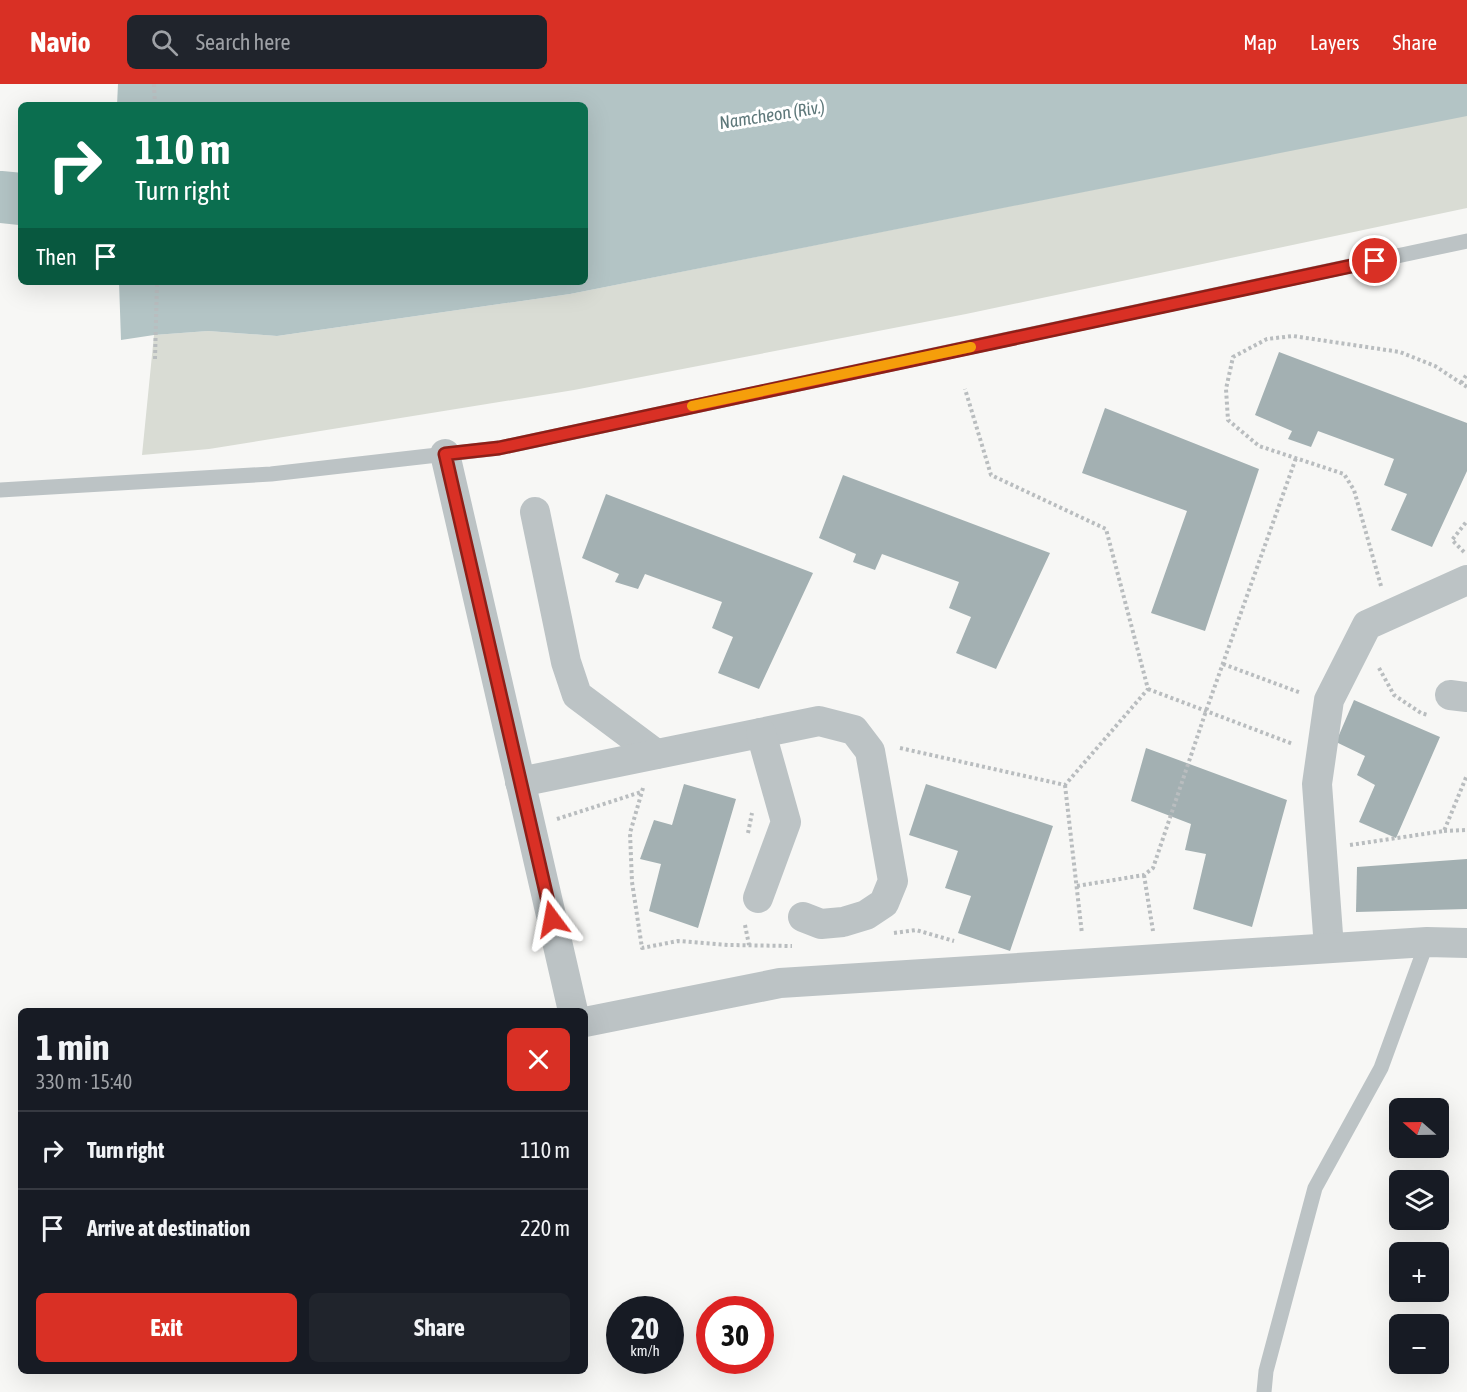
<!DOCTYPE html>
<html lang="en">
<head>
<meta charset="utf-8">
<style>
  :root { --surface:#171b24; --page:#20242c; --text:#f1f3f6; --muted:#9ea1a6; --line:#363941; --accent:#d93025 }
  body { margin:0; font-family:"Asap Condensed",sans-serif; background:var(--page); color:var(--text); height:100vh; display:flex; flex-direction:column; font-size:22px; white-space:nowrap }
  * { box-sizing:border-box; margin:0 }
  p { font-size:20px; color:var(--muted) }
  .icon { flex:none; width:33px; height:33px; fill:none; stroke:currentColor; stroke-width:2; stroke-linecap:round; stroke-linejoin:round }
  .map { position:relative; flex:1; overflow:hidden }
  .sheet { position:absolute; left:18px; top:924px; width:570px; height:366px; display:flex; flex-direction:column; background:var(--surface); border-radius:9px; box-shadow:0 6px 24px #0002 }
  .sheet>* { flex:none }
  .hud { position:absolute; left:18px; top:18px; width:570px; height:183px; border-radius:9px; box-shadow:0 6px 24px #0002; background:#0b6e4f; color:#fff; overflow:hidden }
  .needle { width:39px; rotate:290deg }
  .fabs { position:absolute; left:1389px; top:1014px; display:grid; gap:12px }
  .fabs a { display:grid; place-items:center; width:60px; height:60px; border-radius:9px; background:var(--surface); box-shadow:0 6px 24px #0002; font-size:30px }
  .speed { position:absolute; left:606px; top:1212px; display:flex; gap:12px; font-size:30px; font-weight:700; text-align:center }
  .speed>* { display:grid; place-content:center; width:78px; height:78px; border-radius:50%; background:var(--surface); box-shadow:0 6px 24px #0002; line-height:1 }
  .speed small { font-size:15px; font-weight:400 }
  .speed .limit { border:9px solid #d22; background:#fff; color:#111 }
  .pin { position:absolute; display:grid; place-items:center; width:51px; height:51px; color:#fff; margin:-26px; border:3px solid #fff; border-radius:50%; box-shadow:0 2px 6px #0007 }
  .me { position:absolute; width:66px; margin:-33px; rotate:347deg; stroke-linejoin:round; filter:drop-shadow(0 0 4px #0008) }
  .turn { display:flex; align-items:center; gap:21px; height:126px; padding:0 18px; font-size:27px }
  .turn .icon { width:78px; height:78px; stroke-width:2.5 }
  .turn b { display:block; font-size:42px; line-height:51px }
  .then { display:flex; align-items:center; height:57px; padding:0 18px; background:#0003; gap:12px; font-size:22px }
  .round { display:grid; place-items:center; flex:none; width:63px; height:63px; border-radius:9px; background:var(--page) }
  .summary { display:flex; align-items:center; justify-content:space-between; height:102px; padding:0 18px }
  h1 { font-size:36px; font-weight:700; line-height:45px }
  .cta { display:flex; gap:12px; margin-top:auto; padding:12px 18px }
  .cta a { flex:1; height:69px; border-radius:9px; background:var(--accent); color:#fff; font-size:24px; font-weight:700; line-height:69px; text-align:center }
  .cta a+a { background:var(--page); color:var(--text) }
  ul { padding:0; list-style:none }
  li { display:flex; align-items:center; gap:18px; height:78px; padding:0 18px; border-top:2px solid var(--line) }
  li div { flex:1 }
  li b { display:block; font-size:22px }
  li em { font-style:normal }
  header { display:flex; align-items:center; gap:36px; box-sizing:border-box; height:84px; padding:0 30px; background:var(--accent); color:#fff }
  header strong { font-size:28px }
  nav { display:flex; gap:33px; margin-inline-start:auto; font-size:21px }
  .search { width:420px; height:54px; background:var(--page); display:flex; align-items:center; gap:15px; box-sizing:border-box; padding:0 21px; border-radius:9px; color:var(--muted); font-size:22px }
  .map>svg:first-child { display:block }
</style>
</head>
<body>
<header>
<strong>Navio</strong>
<div class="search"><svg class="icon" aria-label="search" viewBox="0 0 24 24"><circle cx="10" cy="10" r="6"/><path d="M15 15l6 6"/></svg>Search here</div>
<nav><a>Map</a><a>Layers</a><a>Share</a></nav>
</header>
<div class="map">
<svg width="1467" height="1308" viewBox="0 0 1467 1308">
  <rect width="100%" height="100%" fill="#f7f7f5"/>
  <!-- green -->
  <polygon fill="#d9dcd4" points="1467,31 1467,124 966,230 574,306 209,365 142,371 154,251 208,247 277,252 570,210"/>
  <!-- water -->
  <polygon fill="#b3c4c5" points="118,0 1467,0 1467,32 570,210 277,252 208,247 154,251 121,256 119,198 585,198 585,21 117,21"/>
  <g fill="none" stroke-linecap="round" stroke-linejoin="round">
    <!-- river -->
    <polyline stroke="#b3c4c5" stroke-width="52" points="0,113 21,115"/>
  </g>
  <!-- building -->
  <g fill="#a3b0b2">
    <polygon points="1279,268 1467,339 1467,387 1432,463 1391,446 1407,410 1384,401 1394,375 1318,347 1311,363 1288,355 1292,347 1255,331"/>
    <polygon points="1105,324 1259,385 1205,547 1151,529 1187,427 1082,389"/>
    <polygon points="843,391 1050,469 996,585 956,569 971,533 949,524 959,498 882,470 875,486 853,478 856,470 819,454"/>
    <polygon points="606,410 813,489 759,605 718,589 733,553 712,544 722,518 645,490 638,505 615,498 619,490 582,474"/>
    <polygon points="1354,616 1440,653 1396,754 1359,738 1375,701 1357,691 1365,672 1336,658"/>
    <polygon points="1146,664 1287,716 1252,843 1193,825 1206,770 1185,766 1191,740 1131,717"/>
    <polygon points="684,700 736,715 698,844 649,827 661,780 640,775 654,736 672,741"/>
    <polygon points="926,700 1053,742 1010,867 958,849 971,812 945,804 958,767 909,751"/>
    <polygon points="1467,775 1467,825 1356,828 1357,783"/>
  </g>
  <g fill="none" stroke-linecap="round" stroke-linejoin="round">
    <!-- path -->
    <g stroke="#b9bdbf" stroke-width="4" stroke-dasharray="3 3" stroke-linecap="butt">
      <polyline points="154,0 155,21"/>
      <polyline points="155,275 157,198"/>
      <polyline points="1461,299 1467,290"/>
      <polyline points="1464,468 1452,456 1467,437"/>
      <polyline points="1381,502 1354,406 1344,390 1259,362 1228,336 1226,305 1233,273 1267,255 1293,252 1400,268 1435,282 1467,303"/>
      <polyline points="1223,580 1301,609"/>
      <polyline points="1379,584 1394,611 1421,629 1428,631"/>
      <polyline points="1148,605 1293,660"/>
      <polyline points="900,664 1065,701 1148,605 1106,445 991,391 965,305"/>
      <polyline points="1065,701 1082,850"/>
      <polyline points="643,704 630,749 632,798 642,864 678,857 729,861 792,862"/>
      <polyline points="557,735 641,708"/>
      <polyline points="1444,747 1467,746"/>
      <polyline points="748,749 752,729"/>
      <polyline points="1350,761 1444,747 1467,691"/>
      <polyline points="1144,791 1153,847"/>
      <polyline points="1077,802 1144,791 1153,784 1206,627 1296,374"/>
      <polyline points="745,841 749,861"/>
      <polyline points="894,849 916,846 954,857"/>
    </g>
    <!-- service -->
    <g stroke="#bcc3c5" stroke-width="15">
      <polyline points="0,406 271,390 499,364 1467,157"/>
      <polyline points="1264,1308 1266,1287 1315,1104 1381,984 1427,858"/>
    </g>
    <!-- minor -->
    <g stroke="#bcc3c5" stroke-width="30">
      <polyline points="445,370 573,927"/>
      <polyline points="535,428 566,578 577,611 656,670"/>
      <polyline points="1450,611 1467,613"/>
      <polyline points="520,698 819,637 854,646 870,667 893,797 884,819 866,831 843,838 821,840 803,833"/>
      <polyline points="758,814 786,738 761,649"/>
      <polyline points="1329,864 1317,700 1329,616 1367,541 1467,496"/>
      <polyline points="585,938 780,899 1427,858 1467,859"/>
    </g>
  </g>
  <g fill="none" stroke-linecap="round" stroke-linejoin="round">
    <defs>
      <polyline id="route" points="552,835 445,370 499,364 1375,177"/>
    </defs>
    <!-- route casing -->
    <use href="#route" stroke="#8d1f18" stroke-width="15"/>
    <!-- route -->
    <use href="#route" stroke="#d93025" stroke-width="10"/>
    <!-- slow -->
    <polyline stroke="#f59e0b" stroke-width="10" points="692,322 971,263"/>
  </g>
  <g text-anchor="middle" stroke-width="6" stroke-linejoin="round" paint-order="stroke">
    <!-- water labels -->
    <g font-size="18" font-style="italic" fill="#5e787a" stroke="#fff">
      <text transform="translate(772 31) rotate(-9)" y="6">Namcheon (Riv.)</text>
    </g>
  </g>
</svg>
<div class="fabs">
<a><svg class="needle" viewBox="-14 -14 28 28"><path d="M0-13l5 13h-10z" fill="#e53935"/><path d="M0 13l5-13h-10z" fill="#9ea1a6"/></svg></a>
<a><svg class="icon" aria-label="layers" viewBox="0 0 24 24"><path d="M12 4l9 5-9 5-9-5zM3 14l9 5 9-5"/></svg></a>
<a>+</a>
<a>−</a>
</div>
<div class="speed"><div>20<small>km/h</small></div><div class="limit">30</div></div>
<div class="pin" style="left:1375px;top:177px;background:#d93025"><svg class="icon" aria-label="arrive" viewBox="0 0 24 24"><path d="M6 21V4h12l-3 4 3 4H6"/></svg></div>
<svg class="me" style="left:552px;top:835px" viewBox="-20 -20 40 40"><path d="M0-17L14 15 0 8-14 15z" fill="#d93025" stroke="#fff" stroke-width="4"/></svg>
<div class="hud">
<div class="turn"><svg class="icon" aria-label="right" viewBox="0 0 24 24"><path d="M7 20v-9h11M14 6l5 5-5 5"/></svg><div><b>110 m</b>Turn right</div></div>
<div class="then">Then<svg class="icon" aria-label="arrive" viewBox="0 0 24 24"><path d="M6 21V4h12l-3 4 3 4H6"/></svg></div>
</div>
<section class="sheet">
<div class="summary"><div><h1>1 min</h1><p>330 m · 15:40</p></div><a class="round" style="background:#d93025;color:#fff"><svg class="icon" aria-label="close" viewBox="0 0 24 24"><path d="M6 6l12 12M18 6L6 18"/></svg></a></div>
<ul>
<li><svg class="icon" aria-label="right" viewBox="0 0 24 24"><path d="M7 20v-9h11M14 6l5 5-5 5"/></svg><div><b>Turn right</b></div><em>110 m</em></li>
<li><svg class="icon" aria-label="arrive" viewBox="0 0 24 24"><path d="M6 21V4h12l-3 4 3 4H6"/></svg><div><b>Arrive at destination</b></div><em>220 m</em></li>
</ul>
<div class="cta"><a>Exit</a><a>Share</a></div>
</section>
</div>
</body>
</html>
